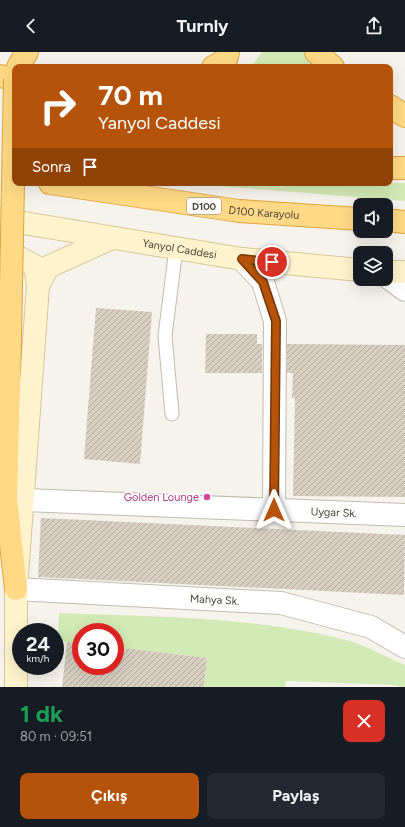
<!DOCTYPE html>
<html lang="tr">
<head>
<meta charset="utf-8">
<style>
  :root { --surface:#171b24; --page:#242831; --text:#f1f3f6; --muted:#9ea1a6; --accent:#b45309 }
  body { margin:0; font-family:Figtree,sans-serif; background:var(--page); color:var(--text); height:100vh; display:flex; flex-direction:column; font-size:15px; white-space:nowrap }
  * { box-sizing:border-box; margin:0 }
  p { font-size:13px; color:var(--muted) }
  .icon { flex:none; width:22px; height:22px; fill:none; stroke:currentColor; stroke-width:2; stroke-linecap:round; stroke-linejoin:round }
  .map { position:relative; height:635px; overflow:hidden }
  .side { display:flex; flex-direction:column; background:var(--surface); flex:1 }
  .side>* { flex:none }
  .banner { position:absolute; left:12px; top:12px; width:381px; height:122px; border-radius:8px; box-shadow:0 4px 16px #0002; background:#b45309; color:#fff; overflow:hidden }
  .tools { position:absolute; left:353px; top:146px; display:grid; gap:8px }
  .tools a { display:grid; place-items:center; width:40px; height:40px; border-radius:8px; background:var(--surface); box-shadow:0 4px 16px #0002; font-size:20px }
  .speed { position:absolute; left:12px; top:571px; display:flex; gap:8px; font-size:20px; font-weight:700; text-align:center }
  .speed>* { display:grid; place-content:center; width:52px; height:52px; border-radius:50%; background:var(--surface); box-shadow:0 4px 16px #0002; line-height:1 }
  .speed small { font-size:10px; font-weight:400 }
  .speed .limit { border:6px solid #d22; background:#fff; color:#111 }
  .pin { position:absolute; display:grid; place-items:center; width:34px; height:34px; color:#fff; margin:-17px; border:2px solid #fff; border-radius:50%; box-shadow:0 1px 4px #0007 }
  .me { position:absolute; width:44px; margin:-22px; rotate:0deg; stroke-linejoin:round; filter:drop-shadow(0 0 3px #0008) }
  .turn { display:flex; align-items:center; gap:14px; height:84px; padding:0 20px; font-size:18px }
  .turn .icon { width:52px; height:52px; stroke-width:2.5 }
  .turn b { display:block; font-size:28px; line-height:34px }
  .then { display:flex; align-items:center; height:38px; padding:0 20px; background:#0003; gap:8px; font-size:15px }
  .round { display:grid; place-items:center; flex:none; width:42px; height:42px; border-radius:8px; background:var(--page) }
  .summary { display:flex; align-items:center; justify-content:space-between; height:68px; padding:0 20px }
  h1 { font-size:24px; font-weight:700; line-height:30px; color:#1e9e55 }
  .primary-button { display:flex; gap:8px; margin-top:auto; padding:8px 20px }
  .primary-button a { flex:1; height:46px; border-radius:8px; background:var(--accent); color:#fff; font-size:16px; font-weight:700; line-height:46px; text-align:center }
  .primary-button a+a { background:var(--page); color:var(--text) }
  header { display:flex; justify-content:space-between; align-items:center; height:52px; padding:0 20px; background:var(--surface); font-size:18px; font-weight:700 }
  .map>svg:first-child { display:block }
</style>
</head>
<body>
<header><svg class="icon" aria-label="back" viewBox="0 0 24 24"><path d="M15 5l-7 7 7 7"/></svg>Turnly<svg class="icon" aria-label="share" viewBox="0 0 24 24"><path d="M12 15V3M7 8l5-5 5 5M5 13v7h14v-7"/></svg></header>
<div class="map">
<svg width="405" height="635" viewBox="0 0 405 635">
  <defs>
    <pattern id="building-hatch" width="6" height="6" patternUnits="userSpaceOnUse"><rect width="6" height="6" fill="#d8cfc1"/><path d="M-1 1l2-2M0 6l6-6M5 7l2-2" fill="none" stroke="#b1aa9e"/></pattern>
  </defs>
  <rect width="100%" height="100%" fill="#f6f3ec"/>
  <!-- grass -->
  <g fill="#d2eab5">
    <polygon points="262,0 307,0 321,15 251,15"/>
    <polygon points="183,131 405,131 405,149"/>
    <path d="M59 561C155 565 252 564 346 588 366 593 386 605 405 613V635H399L396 633 286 629 285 635H204L207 606 115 595V580H81V592L58 589Z"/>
  </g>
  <!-- building -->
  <g fill="url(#building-hatch)">
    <polygon points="96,256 152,260 140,412 84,407"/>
    <polygon points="206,282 257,282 257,292 262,292 262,321 205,321"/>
    <polygon points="287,292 405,293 405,445 293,444 295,346 292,346 293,321 287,321"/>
    <polygon points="41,466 405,483 404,543 38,525"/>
    <polygon points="67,590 81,592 81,614 115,614 115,595 207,606 204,635 62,635"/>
  </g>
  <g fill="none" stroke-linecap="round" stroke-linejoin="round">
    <defs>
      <polyline id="service" points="172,362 165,284 176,196"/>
      <g id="minor">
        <polyline points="242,207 263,230 275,269 274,458"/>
        <polyline points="386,224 405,238"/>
        <path id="s1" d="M24 448 405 463"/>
        <path id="s2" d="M16 537 281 551 371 575 405 595"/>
      </g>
      <g id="secondary">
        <path id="s3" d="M0 167 242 207 360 218"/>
        <polyline points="0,199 7,199 35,214 38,234"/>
        <polyline points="386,220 405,220"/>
        <polyline points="16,635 16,537 38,234 48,215 112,186"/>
      </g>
      <g id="trunk">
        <polyline points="316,0 333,15"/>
        <polyline points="18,15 27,0"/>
        <polyline points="213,15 226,8 228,0"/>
        <polyline points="0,24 15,27"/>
        <polyline points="390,54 405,64"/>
        <polyline points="390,116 405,116"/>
        <path id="s4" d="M50 131 239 159 360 167"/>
        <polyline points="386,168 405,170"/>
        <polyline points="10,287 6,447 16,537"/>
      </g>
    </defs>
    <!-- service casing -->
    <use href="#service" stroke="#c2bbae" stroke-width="15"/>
    <!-- minor casing -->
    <use href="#minor" stroke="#c2bbae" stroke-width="24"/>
    <!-- secondary casing -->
    <use href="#secondary" stroke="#d6c79b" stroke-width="24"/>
    <!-- trunk casing -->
    <use href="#trunk" stroke="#e0a43c" stroke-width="24"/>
    <!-- service -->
    <use href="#service" stroke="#fff" stroke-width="13"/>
    <!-- minor -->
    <use href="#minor" stroke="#fff" stroke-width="22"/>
    <!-- secondary -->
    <use href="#secondary" stroke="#fff3cd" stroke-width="22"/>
    <!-- trunk -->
    <use href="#trunk" stroke="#ffd985" stroke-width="22"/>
    <defs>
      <polyline id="trunk-bridge" points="10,287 15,27"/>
    </defs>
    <!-- trunk-bridge casing -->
    <use href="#trunk-bridge" stroke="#e0a43c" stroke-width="24" stroke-linecap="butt"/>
    <!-- trunk-bridge -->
    <use href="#trunk-bridge" stroke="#ffd985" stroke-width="22"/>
  </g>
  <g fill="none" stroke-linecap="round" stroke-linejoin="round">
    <defs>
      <polyline id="route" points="272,210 242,207 263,230 276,269 274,458"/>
    </defs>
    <!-- route casing -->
    <use href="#route" stroke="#753606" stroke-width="10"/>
    <!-- route -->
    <use href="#route" stroke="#b45309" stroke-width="7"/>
  </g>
  <!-- markers -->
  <circle fill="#d1479c" stroke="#fff" stroke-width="1.5" cx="207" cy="445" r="4"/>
  <g text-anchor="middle" stroke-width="3.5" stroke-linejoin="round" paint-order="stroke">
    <!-- shield labels -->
    <rect fill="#fff" stroke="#817c74" stroke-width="1" x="187" y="146" width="34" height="16" rx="3"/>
    <g font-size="10" font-weight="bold" fill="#4b4439">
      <text x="204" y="158">D100</text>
    </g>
    <!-- street labels -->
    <g font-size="11" fill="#4b4439" stroke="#fff">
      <text dy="4" stroke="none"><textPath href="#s4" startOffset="216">D100 Karayolu</textPath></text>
      <text dy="4" stroke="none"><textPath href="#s3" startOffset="182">Yanyol Caddesi</textPath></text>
      <text dy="4" stroke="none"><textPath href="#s1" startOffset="310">Uygar Sk.</textPath></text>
      <text dy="4" stroke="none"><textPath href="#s2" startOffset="199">Mahya Sk.</textPath></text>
    </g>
    <!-- hotel labels -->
    <g font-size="11" fill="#b23c85" stroke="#fff" text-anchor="end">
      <text x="199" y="449">Golden Lounge</text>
    </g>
  </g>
</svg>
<div class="tools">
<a><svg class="icon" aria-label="sound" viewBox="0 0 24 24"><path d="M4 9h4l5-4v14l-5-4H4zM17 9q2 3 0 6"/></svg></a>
<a><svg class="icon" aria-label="layers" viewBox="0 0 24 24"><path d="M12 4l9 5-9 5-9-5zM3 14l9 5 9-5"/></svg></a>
</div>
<div class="speed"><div>24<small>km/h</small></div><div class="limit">30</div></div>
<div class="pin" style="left:272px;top:210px;background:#d93025"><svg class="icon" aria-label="arrive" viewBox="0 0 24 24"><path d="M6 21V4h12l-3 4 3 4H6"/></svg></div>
<svg class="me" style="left:274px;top:458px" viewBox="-20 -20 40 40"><path d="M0-17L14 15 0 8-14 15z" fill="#b45309" stroke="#fff" stroke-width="4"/></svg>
<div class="banner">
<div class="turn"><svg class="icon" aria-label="right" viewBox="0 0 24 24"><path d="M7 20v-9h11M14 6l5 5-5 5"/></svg><div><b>70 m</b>Yanyol Caddesi</div></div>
<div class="then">Sonra<svg class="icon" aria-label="arrive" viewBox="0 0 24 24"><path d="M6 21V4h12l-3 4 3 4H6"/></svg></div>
</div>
</div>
<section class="side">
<div class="summary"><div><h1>1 dk</h1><p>80 m · 09:51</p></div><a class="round" style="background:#d93025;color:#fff"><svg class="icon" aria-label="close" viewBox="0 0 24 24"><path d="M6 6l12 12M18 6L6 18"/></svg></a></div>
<div class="primary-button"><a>Çıkış</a><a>Paylaş</a></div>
</section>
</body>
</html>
